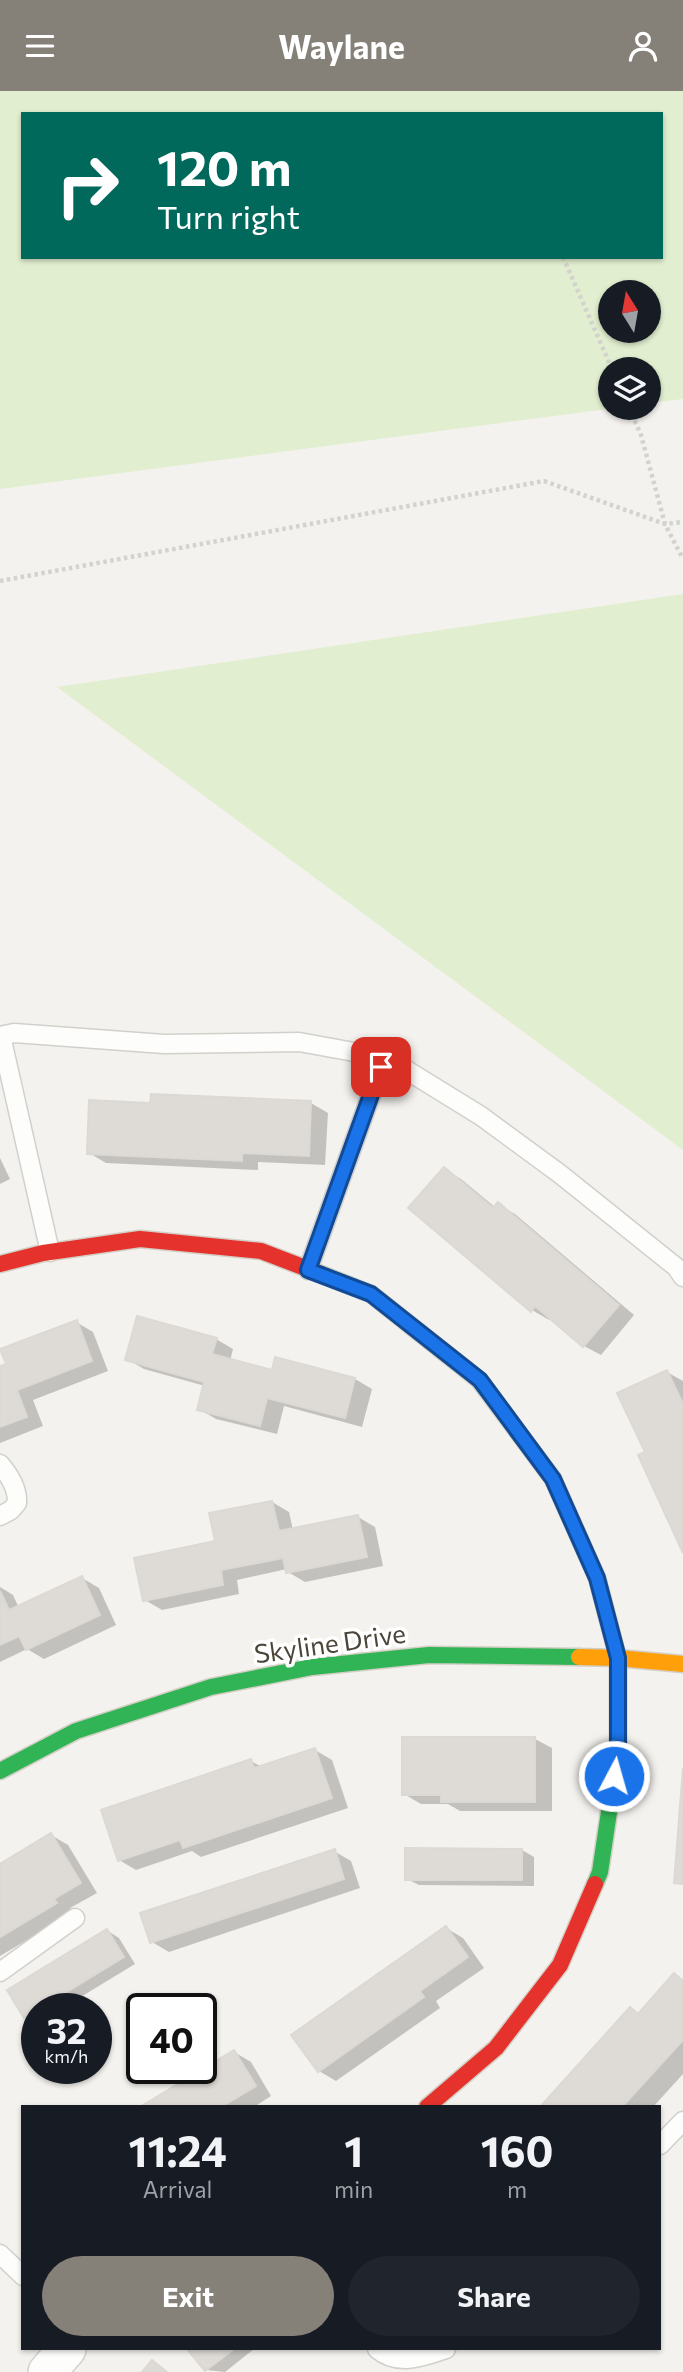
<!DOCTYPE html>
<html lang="en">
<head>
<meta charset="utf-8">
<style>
  :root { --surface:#171b24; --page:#20242c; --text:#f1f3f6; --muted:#9ea1a6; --accent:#868178 }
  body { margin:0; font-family:Commissioner,sans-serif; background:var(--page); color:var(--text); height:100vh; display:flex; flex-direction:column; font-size:26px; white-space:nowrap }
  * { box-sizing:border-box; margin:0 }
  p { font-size:23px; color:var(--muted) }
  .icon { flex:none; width:38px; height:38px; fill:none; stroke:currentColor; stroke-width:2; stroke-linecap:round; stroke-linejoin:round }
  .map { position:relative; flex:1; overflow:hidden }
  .drawer { position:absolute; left:21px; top:2014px; width:640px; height:245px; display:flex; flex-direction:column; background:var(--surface); border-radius:0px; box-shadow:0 2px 5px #0004 }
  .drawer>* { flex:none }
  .banner { position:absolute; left:21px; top:21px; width:642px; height:147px; border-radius:0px; box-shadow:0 2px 5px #0004; background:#00695c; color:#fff; overflow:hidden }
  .needle { width:46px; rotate:349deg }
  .buttons { position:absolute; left:598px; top:189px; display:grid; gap:14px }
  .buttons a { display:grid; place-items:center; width:63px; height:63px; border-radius:50%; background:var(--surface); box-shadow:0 2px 5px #0004; font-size:35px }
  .speed { position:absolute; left:21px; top:1902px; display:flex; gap:14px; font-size:35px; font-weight:700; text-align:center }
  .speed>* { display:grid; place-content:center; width:91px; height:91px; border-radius:50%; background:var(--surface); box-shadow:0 2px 5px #0004; line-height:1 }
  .speed small { font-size:18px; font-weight:400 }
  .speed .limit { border:4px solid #111; border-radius:10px; background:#fff; color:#111 }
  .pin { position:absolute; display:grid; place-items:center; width:60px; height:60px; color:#fff; margin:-30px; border-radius:14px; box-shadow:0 4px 10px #0006 }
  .me { position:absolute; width:77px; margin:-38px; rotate:6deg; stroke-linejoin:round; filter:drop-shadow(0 0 5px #0008) }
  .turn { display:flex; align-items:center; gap:24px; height:147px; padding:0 21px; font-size:32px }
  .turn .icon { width:91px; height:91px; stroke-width:2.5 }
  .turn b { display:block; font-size:49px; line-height:60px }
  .eta { display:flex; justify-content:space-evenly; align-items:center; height:119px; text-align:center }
  .eta b { font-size:42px; font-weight:700; line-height:49px }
  .cta { display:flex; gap:14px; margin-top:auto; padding:14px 21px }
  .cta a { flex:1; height:80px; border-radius:42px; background:var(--accent); color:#fff; font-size:28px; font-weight:700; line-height:80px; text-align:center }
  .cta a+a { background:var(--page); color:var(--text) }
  header { display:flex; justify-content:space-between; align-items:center; height:91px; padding:0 21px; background:var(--accent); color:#fff; font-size:32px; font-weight:700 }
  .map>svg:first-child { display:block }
</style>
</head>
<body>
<header><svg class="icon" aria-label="menu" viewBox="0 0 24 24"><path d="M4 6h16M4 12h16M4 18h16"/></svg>Waylane<svg class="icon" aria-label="person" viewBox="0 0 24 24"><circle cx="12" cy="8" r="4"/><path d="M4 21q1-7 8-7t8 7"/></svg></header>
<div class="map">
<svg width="683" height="2281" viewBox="0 0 683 2281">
  <rect width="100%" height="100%" fill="#f4f2ee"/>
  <!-- green -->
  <g fill="#e1eecf" fill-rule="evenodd">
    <path d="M0 0H683V308L649 312V278H611V317H615L0 398ZM23 23H662V166H23ZM611 201H649V240H611Z"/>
    <polygon points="683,503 683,1059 57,596"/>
  </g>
  <!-- shadow -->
  <g fill="#0003">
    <polygon points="311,1012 328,1022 325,1074 258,1071 258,1079 106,1072 89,1062 152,1014"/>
    <polygon points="0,1067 10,1088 0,1093"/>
    <polygon points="444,1078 461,1088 496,1117 498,1114 515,1123 634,1224 601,1264 584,1255 551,1226 549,1229 532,1219"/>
    <polygon points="76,1231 93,1241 108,1280 33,1309 43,1335 0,1352 0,1277"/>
    <polygon points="216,1248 233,1258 230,1270 274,1281 355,1288 372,1298 362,1336 284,1315 277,1343 216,1328 199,1318 205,1295 144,1278 127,1268"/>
    <polygon points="667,1281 683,1290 683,1458 647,1362"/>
    <polygon points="272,1411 289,1421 293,1439 358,1426 375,1436 383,1475 305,1491 288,1481 287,1478 237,1489 239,1503 162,1519 145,1509"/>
    <polygon points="82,1487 99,1497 116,1534 44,1568 27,1558 0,1571 0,1496 13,1504 19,1517"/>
    <polygon points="535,1648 552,1657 552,1720 460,1720 448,1713 421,1713 404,1703"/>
    <polygon points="315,1659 332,1669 348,1717 201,1766 192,1760 136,1779 119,1769 251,1670 262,1676"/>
    <polygon points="51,1744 68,1754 97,1802 70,1817 73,1822 0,1865 0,1775"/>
    <polygon points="522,1759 534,1766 534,1795 419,1794 407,1788"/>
    <polygon points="334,1760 351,1770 360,1797 169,1861 152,1851"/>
    <polygon points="446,1837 463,1847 484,1877 436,1910 440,1917 336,1990 319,1980"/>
    <polygon points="108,1840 119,1847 135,1873 61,1918 37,1918 37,1932 25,1925"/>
    <polygon points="675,1884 683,1889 683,1983 653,2016 542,2016 631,1918 640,1923"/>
    <polygon points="234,1961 251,1971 271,2005 254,2016 143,2016"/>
    <polygon points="189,2258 254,2258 225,2281 206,2279"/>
  </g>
  <!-- building -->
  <g fill="#dedbd6" stroke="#dcd9d4" stroke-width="2">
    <polygon points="151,1003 311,1010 309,1065 242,1062 242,1070 87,1063 89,1009 150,1012"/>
    <polygon points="444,1076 493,1117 498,1111 619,1214 583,1256 535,1215 531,1221 408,1117"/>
    <polygon points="137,1225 217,1247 212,1263 272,1279 275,1266 355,1287 345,1327 267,1307 260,1335 197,1319 204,1291 125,1269"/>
    <polygon points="77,1229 92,1270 17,1299 27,1326 0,1336 0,1275 6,1273 0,1258"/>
    <polygon points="667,1279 683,1313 683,1462 638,1364 645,1361 617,1302"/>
    <polygon points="272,1410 279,1440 358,1424 367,1466 286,1482 283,1467 221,1479 223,1494 143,1510 134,1467 215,1450 209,1422"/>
    <polygon points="82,1485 100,1524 26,1559 19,1545 0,1554 0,1500 9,1519"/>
    <polygon points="402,1646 535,1646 535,1711 441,1711 441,1704 402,1704"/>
    <polygon points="315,1657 332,1707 183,1757 180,1749 118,1770 101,1719 251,1668 254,1677"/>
    <polygon points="683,1677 683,1793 674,1792"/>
    <polygon points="51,1742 81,1792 54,1808 57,1812 0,1846 0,1773"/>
    <polygon points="405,1757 522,1758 522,1789 405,1789"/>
    <polygon points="335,1758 344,1788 150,1852 140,1822"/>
    <polygon points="446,1835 468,1866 420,1900 424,1906 318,1981 291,1944"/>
    <polygon points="107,1838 124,1866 24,1927 7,1899"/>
    <polygon points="674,1882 683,1890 683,1949 622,2016 540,2016 630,1916 638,1923"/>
    <polygon points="234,1959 256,1995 221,2016 140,2016"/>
    <polygon points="187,2258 234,2258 205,2280"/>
    <polygon points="152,2269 167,2281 142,2281"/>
  </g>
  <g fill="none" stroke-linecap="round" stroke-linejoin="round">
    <defs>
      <g id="lane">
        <polyline points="0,945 14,942 164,953 299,951 387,967 481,1025 560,1083 676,1176 683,1186"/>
        <polyline points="1,945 50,1161"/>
        <polyline points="308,1179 381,976 387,967"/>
        <path d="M0 1373C9 1384 18 1397 17 1412L11 1419 0 1425"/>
        <polyline points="0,1881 75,1827"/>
        <polyline points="660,2054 683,2030"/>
        <polyline points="0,2163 23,2185"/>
        <path d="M377 2258C398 2276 423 2266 446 2258"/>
      </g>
      <polyline id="street" points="47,2281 67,2258"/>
      <g id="fast">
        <polyline points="321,1183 371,1203 479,1289 553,1388 597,1487 618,1567 618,1661 600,1781 595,1793"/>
        <polyline points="0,1680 76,1640 211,1596 312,1576 429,1564 579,1566"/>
      </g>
      <polyline id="slow" points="579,1566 618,1567 683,1573"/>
      <g id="jam">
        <polyline points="0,1173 43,1162 140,1148 261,1160 321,1183"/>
        <polyline points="427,2016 496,1957 560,1874 595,1793"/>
      </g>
    </defs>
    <!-- lane casing -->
    <use href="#lane" stroke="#d2d0cb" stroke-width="21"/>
    <!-- street casing -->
    <use href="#street" stroke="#d2d0cb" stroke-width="40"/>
    <!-- fast casing -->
    <use href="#fast" stroke="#d3cfc5" stroke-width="19"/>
    <!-- slow casing -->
    <use href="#slow" stroke="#d3cfc5" stroke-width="19"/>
    <!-- jam casing -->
    <use href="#jam" stroke="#d3cfc5" stroke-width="19"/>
    <!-- path -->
    <g stroke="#d3d2cc" stroke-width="4.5" stroke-dasharray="3.5 3.5" stroke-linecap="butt">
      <polyline points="563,166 612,278"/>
      <polyline points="629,317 641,344 665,433 683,468"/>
      <polyline points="0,490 544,390 665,433 683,431"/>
    </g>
    <!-- lane -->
    <use href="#lane" stroke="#fdfdfc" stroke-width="18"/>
    <!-- street -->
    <use href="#street" stroke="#fdfdfc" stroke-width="37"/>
    <!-- fast -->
    <use href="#fast" stroke="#30b455" stroke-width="16"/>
    <!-- slow -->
    <use href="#slow" stroke="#ff9f0a" stroke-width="16"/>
    <!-- jam -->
    <use href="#jam" stroke="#e5322d" stroke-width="16"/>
  </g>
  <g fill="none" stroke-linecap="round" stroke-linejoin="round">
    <defs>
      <polyline id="route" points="381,976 308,1179 371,1203 480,1289 553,1388 597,1487 618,1567 618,1661 614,1685"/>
    </defs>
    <!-- route casing -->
    <use href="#route" stroke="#114b97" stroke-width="18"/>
    <!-- route -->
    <use href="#route" stroke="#1a73e8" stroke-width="12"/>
  </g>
  <g text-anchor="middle" stroke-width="7" stroke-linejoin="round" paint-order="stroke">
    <!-- street labels -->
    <g font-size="26" fill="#4b4439" stroke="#fff">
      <text transform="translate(330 1553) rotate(-8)" y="9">Skyline Drive</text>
    </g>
  </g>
</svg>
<div class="buttons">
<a><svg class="needle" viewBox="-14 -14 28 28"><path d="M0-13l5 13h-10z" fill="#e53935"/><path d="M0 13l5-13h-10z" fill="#9ea1a6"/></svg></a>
<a><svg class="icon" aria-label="layers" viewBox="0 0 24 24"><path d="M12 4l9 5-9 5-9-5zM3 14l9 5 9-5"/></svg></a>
</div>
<div class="speed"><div>32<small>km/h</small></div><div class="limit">40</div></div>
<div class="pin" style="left:381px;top:976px;background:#d93025"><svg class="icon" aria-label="arrive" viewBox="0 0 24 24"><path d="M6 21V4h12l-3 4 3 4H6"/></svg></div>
<svg class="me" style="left:614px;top:1685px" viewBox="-20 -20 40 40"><circle r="17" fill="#1a73e8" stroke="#fff" stroke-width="3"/><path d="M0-11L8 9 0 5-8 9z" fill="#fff"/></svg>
<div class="banner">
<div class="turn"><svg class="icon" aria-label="right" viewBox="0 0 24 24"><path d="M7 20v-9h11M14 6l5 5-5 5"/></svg><div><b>120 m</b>Turn right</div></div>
</div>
<section class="drawer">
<div class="eta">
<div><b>11:24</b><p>Arrival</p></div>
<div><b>1</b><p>min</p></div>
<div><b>160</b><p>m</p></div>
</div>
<div class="cta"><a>Exit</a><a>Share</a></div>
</section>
</div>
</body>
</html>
